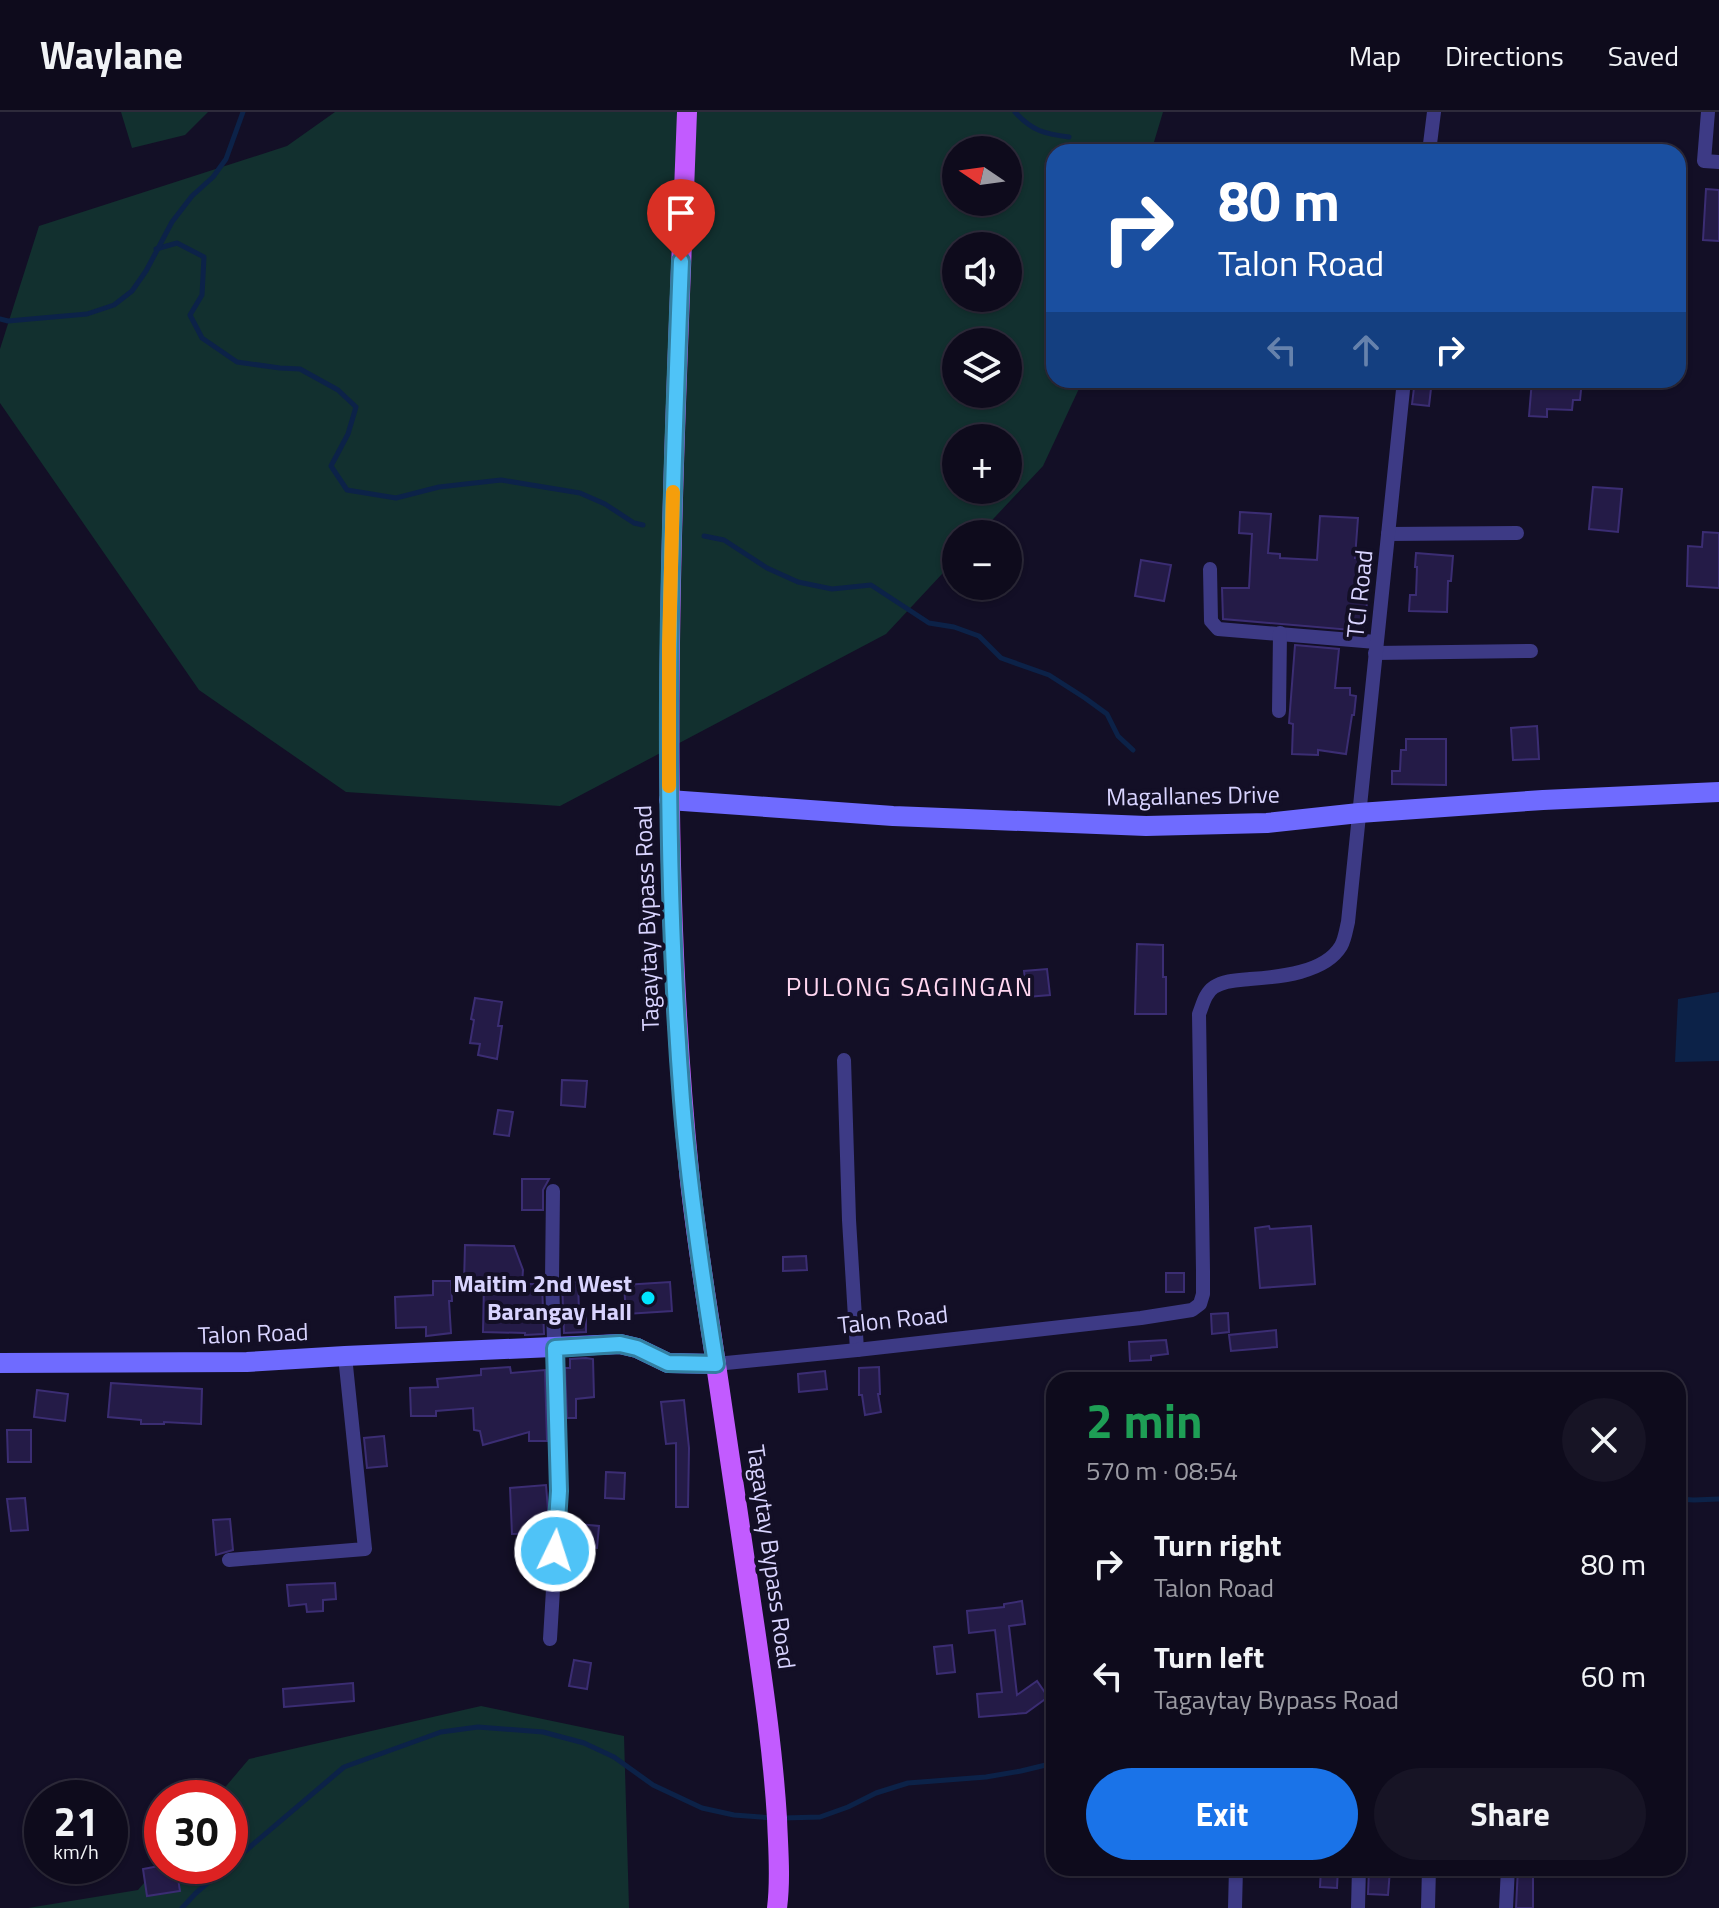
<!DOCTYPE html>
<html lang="en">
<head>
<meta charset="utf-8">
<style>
  :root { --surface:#0e0b1c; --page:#171425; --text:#f1f3f6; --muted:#9b9ba3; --line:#2e2b3b; --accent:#1a73e8 }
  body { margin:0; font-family:"Titillium Web",sans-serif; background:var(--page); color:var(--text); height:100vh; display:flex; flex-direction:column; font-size:30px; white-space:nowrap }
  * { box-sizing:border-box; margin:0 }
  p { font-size:26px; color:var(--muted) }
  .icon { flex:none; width:44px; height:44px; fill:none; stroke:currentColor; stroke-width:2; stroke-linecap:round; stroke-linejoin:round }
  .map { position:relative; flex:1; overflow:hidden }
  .drawer { position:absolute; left:1046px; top:1260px; width:640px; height:504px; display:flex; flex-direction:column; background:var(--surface); border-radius:24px; box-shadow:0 2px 6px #0004,0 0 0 2px var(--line) }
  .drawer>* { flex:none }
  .top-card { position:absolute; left:1046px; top:32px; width:640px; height:244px; border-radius:24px; box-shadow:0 2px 6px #0004,0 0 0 2px var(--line); background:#1a4fa0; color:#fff; overflow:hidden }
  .needle { width:52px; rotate:283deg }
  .fabs { position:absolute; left:942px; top:24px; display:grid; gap:16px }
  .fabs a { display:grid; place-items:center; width:80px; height:80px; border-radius:50%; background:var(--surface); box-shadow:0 2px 6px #0004,0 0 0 2px var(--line); font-size:40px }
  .speed { position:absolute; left:24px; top:1668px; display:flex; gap:16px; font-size:40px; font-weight:700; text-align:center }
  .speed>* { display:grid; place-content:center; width:104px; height:104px; border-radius:50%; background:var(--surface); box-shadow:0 2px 6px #0004,0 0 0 2px var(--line); line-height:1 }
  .speed small { font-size:20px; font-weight:400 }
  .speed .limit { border:12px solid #d22; background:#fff; color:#111 }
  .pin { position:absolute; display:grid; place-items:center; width:68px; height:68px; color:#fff; margin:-82px -34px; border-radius:50% 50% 50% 0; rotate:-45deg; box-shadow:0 0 8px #0007 }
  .pin .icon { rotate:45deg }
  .me { position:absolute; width:88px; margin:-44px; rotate:4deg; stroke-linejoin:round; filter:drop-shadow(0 0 6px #0008) }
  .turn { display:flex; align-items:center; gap:28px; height:168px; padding:0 40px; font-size:36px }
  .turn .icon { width:104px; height:104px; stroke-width:2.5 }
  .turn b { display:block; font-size:56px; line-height:68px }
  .lanes { display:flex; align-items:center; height:76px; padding:0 40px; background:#0003; justify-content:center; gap:40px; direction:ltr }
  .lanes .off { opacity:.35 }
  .round { display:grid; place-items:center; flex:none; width:84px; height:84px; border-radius:42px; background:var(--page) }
  .head { display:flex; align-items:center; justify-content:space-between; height:136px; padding:0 40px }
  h1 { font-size:48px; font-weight:700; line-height:60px; color:#1e9e55 }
  .action { display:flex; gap:16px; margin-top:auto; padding:16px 40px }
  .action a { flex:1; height:92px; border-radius:48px; background:var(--accent); color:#fff; font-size:32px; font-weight:700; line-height:92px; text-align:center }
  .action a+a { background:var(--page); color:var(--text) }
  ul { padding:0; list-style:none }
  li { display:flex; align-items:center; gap:24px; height:112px; padding:0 40px }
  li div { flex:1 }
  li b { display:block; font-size:30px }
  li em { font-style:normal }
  header { display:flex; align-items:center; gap:48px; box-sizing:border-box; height:112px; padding:0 40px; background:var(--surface); border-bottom:2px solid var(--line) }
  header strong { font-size:38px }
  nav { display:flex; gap:44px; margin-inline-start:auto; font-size:28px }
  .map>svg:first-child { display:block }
</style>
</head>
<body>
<header>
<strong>Waylane</strong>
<nav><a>Map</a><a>Directions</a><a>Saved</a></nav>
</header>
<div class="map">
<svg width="1719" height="1796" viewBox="0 0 1719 1796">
  <rect width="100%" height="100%" fill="#130f26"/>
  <!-- green -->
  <g fill="#12302f" fill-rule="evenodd">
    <polygon points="121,0 208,0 185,23 132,36"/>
    <path d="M335 0H1163L1151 40H1054V268H1083L1043 354 979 422H956V447L886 522 560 694 346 680 199 578 0 291V237L39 114 287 34ZM956 38H1008V90H956ZM956 134H1008V186H956ZM956 230H1008V282H956ZM956 326H1008V378H956Z"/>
    <polygon points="481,1594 624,1624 629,1796 28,1796 138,1778 162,1750 162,1754 230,1754 230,1686 216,1686 249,1647"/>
  </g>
  <!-- water -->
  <polygon fill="#0c2248" points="1719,880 1719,949 1675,950 1678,887"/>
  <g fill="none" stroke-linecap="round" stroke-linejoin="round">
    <!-- stream -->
    <g stroke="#0c2248" stroke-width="5">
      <path d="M1015 0C1032 19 1045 22 1069 25"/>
      <polyline points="156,137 177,131 204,145 202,183 190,203 202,226 237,250 280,256 300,257 338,278 356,295 348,322 331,354 347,378 396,386 439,375 501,368 580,381 605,392 634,411 643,413"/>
      <polyline points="0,207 8,209 87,202 114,193 132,179 146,159 172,110 192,84 213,65 226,47 243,0"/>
      <polyline points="704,424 724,428 767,456 798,470 832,477 871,473 929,511 954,515 979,524 1001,546 1049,563 1085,586 1107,602 1118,624 1133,638"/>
      <polyline points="1678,1387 1694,1388 1719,1387"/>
      <polyline points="783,1706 820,1705 848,1695 876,1681 908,1671 986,1665 1021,1659 1054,1651"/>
      <polyline points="230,1752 344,1655 441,1620 478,1615 543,1620 584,1631 614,1645 653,1673 702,1696 734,1703 773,1706"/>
      <polyline points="182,1796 196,1781 227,1754"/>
    </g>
  </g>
  <!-- building -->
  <g fill="#241b47" stroke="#3b2d73" stroke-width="2">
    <polygon points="1706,77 1719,78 1719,129 1703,128"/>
    <polygon points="1415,268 1432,268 1429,294 1412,292"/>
    <polygon points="1532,268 1582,268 1580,288 1573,288 1572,298 1547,297 1547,305 1529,304"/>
    <polygon points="1593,375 1622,377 1618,420 1589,417"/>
    <polygon points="1240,400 1271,402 1268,441 1280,442 1280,446 1317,448 1320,404 1358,406 1355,446 1364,446 1362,483 1368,484 1363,519 1223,507 1222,476 1249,476 1252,422 1239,421"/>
    <polygon points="1703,420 1719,421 1719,476 1687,474 1688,434 1702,435"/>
    <polygon points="1416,441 1453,444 1451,469 1448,469 1447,500 1409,499 1410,483 1416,483 1417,455 1415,455"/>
    <polygon points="1141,448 1171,453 1164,489 1135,484"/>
    <polygon points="1295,533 1339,537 1335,576 1350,576 1350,583 1356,584 1354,603 1352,603 1346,642 1318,638 1318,643 1292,642 1293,612 1289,611"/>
    <polygon points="1537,614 1539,647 1513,648 1511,616"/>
    <polygon points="1406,627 1446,627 1446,673 1392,672 1392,659 1400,659 1401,638 1406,638"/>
    <polygon points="1137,832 1163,833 1163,865 1166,865 1166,902 1135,902"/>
    <polygon points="1047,857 1050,883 1027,885 1024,859"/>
    <polygon points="475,886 502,890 498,914 502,914 497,947 478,943 480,932 470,931 474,908 471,907"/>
    <polygon points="562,968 587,969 585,995 561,993"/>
    <polygon points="498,998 513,1000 509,1024 494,1022"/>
    <polygon points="522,1067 549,1067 543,1078 543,1098 522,1098"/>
    <polygon points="1269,1114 1270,1117 1311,1114 1315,1172 1260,1176 1255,1116"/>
    <polygon points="465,1133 514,1134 523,1158 522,1172 542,1172 544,1222 525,1223 525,1221 483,1220 484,1170 464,1171"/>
    <polygon points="806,1144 807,1158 783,1159 783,1145"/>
    <rect x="1166" y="1161" width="18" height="19"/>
    <polygon points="433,1169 451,1169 452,1189 449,1189 451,1221 426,1224 426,1215 396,1216 395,1185 433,1183"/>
    <polygon points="562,1170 578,1170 579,1199 586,1199 586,1220 564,1221"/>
    <polygon points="670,1170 672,1199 626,1202 624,1173"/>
    <polygon points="1228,1201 1229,1220 1212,1222 1211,1202"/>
    <polygon points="1276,1218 1277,1235 1231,1239 1229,1223"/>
    <polygon points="1166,1228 1168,1242 1151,1244 1151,1248 1130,1249 1129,1230"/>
    <polygon points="586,1246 593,1247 594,1285 576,1287 576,1306 567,1306 565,1256 570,1256 570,1247"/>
    <polygon points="510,1255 511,1261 545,1258 547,1329 529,1329 529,1320 483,1333 480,1319 474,1318 473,1296 436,1299 436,1304 411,1304 410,1276 438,1275 437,1267 481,1263 481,1257"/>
    <polygon points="879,1255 880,1282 878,1282 881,1300 865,1303 862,1283 859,1283 859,1256"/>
    <polygon points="825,1259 827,1277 799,1280 798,1262"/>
    <polygon points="111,1271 202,1277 201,1312 164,1310 164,1312 141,1312 141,1308 108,1305"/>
    <polygon points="37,1278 68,1282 65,1309 34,1305"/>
    <polygon points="684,1288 689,1336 688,1395 676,1395 676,1331 666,1332 661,1290"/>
    <polygon points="7,1318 31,1318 31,1350 8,1350"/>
    <polygon points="384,1324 387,1354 367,1356 364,1326"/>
    <polygon points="606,1360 625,1361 624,1387 605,1386"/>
    <polygon points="546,1373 548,1398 546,1421 512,1422 510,1376"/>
    <polygon points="25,1386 28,1418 11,1419 7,1387"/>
    <polygon points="230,1407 233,1438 216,1443 213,1408"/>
    <polygon points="567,1411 599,1414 597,1436 566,1433"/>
    <polygon points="335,1471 336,1487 323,1488 323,1499 307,1500 306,1492 289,1494 287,1473"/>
    <polygon points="1022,1489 1025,1512 1009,1514 1017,1583 1037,1569 1048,1585 1026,1601 979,1605 977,1582 1002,1580 995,1518 969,1521 967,1499 1004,1495 1004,1492"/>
    <polygon points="952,1533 955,1560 937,1562 934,1535"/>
    <polygon points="574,1548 591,1551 587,1577 569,1574"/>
    <polygon points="353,1571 354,1589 284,1595 283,1577"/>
    <polygon points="159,1754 176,1754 180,1779 147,1784 143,1757"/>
    <polygon points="1321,1756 1338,1756 1337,1776 1320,1775"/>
    <polygon points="1518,1756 1533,1756 1533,1796 1516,1796"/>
    <polygon points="1369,1757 1390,1758 1388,1783 1368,1782"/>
  </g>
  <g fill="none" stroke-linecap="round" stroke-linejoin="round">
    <!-- street -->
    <g stroke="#3d3a85" stroke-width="14">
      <polyline points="1708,0 1704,49 1719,50"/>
      <polyline points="1429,40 1434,0"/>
      <polyline points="1388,422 1517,421"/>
      <polyline points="1210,457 1211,509 1218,517 1376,530"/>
      <polyline points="1375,541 1531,539"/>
      <polyline points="1279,599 1280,521"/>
      <polyline points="844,948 849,1108 857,1238"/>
      <path d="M716 1252 857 1238 1141 1206 1192 1198 1200 1192 1203 1182V1159L1199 902C1203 892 1205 881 1214 875 1224 868 1239 868 1250 867 1279 865 1325 861 1341 834 1345 827 1346 818 1348 810L1404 268"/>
      <polyline points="229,1448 365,1437 345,1244"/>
      <polyline points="550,1527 559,1379 552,1167 553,1079"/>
      <polyline points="1235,1796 1236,1756"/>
      <polyline points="1358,1796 1359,1756"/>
      <polyline points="1428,1796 1429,1756"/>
      <polyline points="1506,1796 1508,1756"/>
    </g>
    <!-- secondary -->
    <g stroke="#6f6bff" stroke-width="20">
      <polyline points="669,688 893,704 1146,714 1267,711 1359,701 1543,688 1719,680"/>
      <polyline points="0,1251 247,1250 345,1244 620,1232 637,1236 668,1251 716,1252"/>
    </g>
    <!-- primary -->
    <path stroke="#c25bff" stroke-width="20" d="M687 0C674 353 654 707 689 1059 695 1119 705 1179 714 1239 727 1331 741 1424 755 1517 764 1579 773 1642 777 1706 778 1736 781 1766 777 1796"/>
  </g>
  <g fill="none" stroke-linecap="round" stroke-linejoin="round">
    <defs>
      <path id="route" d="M555 1439 559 1379 555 1236 620 1232 637 1236 668 1251 716 1252C702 1164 689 1077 682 988 660 709 670 429 681 149"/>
    </defs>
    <!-- route casing -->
    <use href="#route" stroke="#337fa1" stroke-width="20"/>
    <!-- route -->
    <use href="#route" stroke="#4fc3f7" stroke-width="14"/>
    <!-- slow -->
    <polyline stroke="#f59e0b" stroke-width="14" points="669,674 669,533 673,380"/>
  </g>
  <!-- markers -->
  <circle fill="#00e5ff" stroke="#130f26" stroke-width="3" cx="648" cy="1186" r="8"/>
  <g text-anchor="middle" stroke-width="8" stroke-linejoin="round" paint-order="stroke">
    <!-- street labels -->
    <g font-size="24" fill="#d9d4ff" stroke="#130f26">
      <text transform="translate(1360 482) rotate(-84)" y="8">TCI Road</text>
      <text transform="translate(1193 684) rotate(-1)" y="8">Magallanes Drive</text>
      <text transform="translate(647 806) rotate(-92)" y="8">Tagaytay Bypass Road</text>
      <text transform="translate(893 1208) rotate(-6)" y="8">Talon Road</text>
      <text transform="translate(253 1222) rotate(-2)" y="8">Talon Road</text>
      <text transform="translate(771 1445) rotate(82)" y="8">Tagaytay Bypass Road</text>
    </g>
    <!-- poi labels -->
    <g font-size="24" font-weight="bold" fill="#d9d4ff" stroke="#130f26" text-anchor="end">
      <text x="632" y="1180">Maitim 2nd West<tspan x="632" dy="28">Barangay Hall</tspan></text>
    </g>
    <!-- neighbourhood labels -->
    <g font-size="26" letter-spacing="2" fill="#ffd6f0" stroke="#130f26">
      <text x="910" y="884">PULONG SAGINGAN</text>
    </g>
  </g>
</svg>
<div class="fabs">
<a><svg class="needle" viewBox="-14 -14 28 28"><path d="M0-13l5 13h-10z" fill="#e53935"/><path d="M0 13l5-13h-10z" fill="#9b9ba3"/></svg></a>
<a><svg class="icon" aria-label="sound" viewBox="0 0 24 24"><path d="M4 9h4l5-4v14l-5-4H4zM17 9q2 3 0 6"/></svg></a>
<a><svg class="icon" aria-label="layers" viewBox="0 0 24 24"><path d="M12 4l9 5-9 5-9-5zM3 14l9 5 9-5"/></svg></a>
<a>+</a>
<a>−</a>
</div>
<div class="speed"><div>21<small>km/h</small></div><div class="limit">30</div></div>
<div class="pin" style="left:681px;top:149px;background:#d93025"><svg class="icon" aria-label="arrive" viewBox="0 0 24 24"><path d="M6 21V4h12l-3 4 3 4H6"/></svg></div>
<svg class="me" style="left:555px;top:1439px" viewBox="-20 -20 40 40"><circle r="17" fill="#4fc3f7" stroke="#fff" stroke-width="3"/><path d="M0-11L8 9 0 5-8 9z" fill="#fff"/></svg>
<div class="top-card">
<div class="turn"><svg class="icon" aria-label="right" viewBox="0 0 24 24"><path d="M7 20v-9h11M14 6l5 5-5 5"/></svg><div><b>80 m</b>Talon Road</div></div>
<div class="lanes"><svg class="icon off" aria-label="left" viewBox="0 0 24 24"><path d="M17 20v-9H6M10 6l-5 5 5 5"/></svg><svg class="icon off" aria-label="ahead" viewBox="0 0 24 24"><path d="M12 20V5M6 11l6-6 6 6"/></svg><svg class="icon" aria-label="right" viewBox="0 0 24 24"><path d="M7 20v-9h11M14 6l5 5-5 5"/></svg></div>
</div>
<section class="drawer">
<div class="head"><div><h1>2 min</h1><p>570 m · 08:54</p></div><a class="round"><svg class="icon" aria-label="close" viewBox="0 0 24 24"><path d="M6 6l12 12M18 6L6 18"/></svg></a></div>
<ul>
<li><svg class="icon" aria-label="right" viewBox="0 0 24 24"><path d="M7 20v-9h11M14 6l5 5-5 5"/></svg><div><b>Turn right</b><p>Talon Road</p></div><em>80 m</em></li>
<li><svg class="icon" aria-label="left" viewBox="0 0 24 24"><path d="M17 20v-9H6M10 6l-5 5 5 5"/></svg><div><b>Turn left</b><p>Tagaytay Bypass Road</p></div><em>60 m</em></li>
</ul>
<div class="action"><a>Exit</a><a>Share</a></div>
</section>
</div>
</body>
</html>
